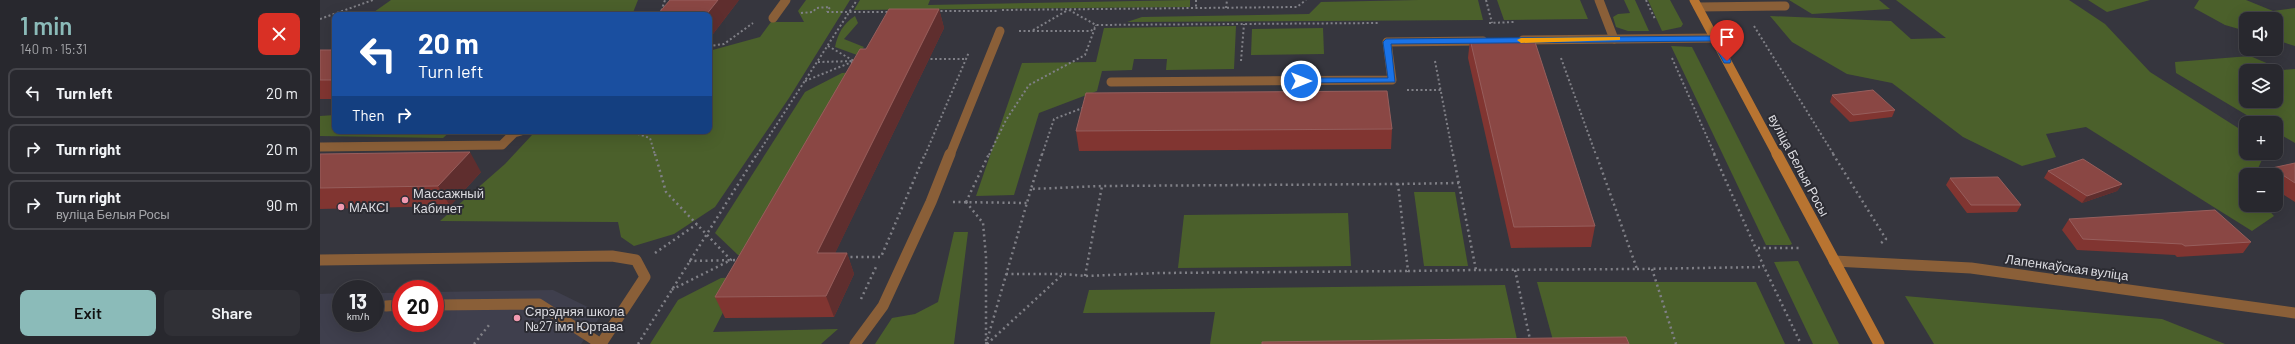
<!DOCTYPE html>
<html lang="en">
<head>
<meta charset="utf-8">
<style>
  :root { --surface:#28282e; --page:#303036; --text:#f1f3f6; --muted:#a5a6aa; --line:#44444a; --accent:#8bbbb9 }
  body { margin:0; font-family:Barlow,sans-serif; background:var(--page); color:var(--text); height:100vh; display:flex; flex-direction:column; font-size:15px; white-space:nowrap }
  * { box-sizing:border-box; margin:0 }
  p { font-size:13px; color:var(--muted) }
  .icon { flex:none; width:22px; height:22px; fill:none; stroke:currentColor; stroke-width:2; stroke-linecap:round; stroke-linejoin:round }
  .map { position:relative; flex:1; overflow:hidden }
  .details { display:flex; flex-direction:column; background:var(--surface); width:320px }
  .details>* { flex:none }
  .hud { position:absolute; left:12px; top:12px; width:380px; height:122px; border-radius:8px; box-shadow:0 4px 16px #0002,0 0 0 1px var(--line); background:#1a4fa0; color:#fff; overflow:hidden }
  .fabs { position:absolute; left:1919px; top:12px; display:grid; gap:8px }
  .fabs a { display:grid; place-items:center; width:44px; height:44px; border-radius:8px; background:var(--surface); box-shadow:0 4px 16px #0002,0 0 0 1px var(--line); font-size:20px }
  .speed { position:absolute; left:12px; top:280px; display:flex; gap:8px; font-size:20px; font-weight:700; text-align:center }
  .speed>* { display:grid; place-content:center; width:52px; height:52px; border-radius:50%; background:var(--surface); box-shadow:0 4px 16px #0002,0 0 0 1px var(--line); line-height:1 }
  .speed small { font-size:10px; font-weight:400 }
  .speed .limit { border:6px solid #d22; background:#fff; color:#111 }
  .pin { position:absolute; display:grid; place-items:center; width:34px; height:34px; color:#fff; margin:-41px -17px; border-radius:50% 50% 50% 0; rotate:-45deg; box-shadow:0 0 4px #0007 }
  .pin .icon { rotate:45deg }
  .me { position:absolute; width:44px; margin:-22px; rotate:90deg; stroke-linejoin:round; filter:drop-shadow(0 0 3px #0008) }
  .turn { display:flex; align-items:center; gap:14px; height:84px; padding:0 20px; font-size:18px }
  .turn .icon { width:52px; height:52px; stroke-width:2.5 }
  .turn b { display:block; font-size:28px; line-height:34px }
  .then { display:flex; align-items:center; height:38px; padding:0 20px; background:#0003; gap:8px; font-size:15px }
  .round { display:grid; place-items:center; flex:none; width:42px; height:42px; border-radius:8px; background:var(--page) }
  .head { display:flex; align-items:center; justify-content:space-between; height:68px; padding:0 20px }
  h1 { font-size:24px; font-weight:600; line-height:30px; color:var(--accent) }
  .cta { display:flex; gap:8px; margin-top:auto; padding:8px 20px }
  .cta a { flex:1; height:46px; border-radius:8px; background:var(--accent); color:#111; font-size:16px; font-weight:600; line-height:46px; text-align:center }
  .cta a+a { background:var(--page); color:var(--text) }
  ul { padding:0; list-style:none }
  li { display:flex; align-items:center; gap:12px; height:50px; margin:0 8px 6px; padding:0 12px; border:2px solid var(--line); border-radius:8px }
  li div { flex:1 }
  li b { display:block; font-size:15px }
  li em { font-style:normal }
  main { display:flex; flex:1; min-height:0 }
  .map>svg:first-child { display:block }
</style>
</head>
<body>
<main>
<section class="details">
<div class="head"><div><h1>1 min</h1><p>140 m · 15:31</p></div><a class="round" style="background:#d93025;color:#fff"><svg class="icon" aria-label="close" viewBox="0 0 24 24"><path d="M6 6l12 12M18 6L6 18"/></svg></a></div>
<ul>
<li><svg class="icon" aria-label="left" viewBox="0 0 24 24"><path d="M17 20v-9H6M10 6l-5 5 5 5"/></svg><div><b>Turn left</b></div><em>20 m</em></li>
<li><svg class="icon" aria-label="right" viewBox="0 0 24 24"><path d="M7 20v-9h11M14 6l5 5-5 5"/></svg><div><b>Turn right</b></div><em>20 m</em></li>
<li><svg class="icon" aria-label="right" viewBox="0 0 24 24"><path d="M7 20v-9h11M14 6l5 5-5 5"/></svg><div><b>Turn right</b><p>вуліца Белыя Росы</p></div><em>90 m</em></li>
</ul>
<div class="cta"><a>Exit</a><a>Share</a></div>
</section>
<div class="map">
<svg width="1975" height="344" viewBox="0 0 1975 344">
  <rect width="100%" height="100%" fill="#36363e"/>
  <!-- built -->
  <polygon fill="#3f3f4d" points="233,290 282,314 261,344 0,344 0,294 21,293 21,323 55,323 55,293 81,293 81,323 115,323 115,292"/>
  <!-- green -->
  <g fill="#4b602b" fill-rule="evenodd">
    <polygon points="71,0 318,0 312,15 45,15 54,12"/>
    <polygon points="486,0 530,0 469,98 395,207 354,234 314,246 301,237 298,222 120,221 185,164 212,135 235,131 389,131 389,51 440,37 451,22 484,22 478,11"/>
    <polygon points="540,0 610,0 608,5 870,0 870,7 534,10"/>
    <polygon points="1098,0 1158,0 1163,20 807,22 822,17 989,14 1001,2"/>
    <polygon points="1177,0 1260,0 1268,19 1184,20"/>
    <polygon points="1304,0 1315,0 1329,31 1308,31 1296,27 1293,17 1298,14 1310,13"/>
    <polygon points="1328,0 1350,0 1363,24 1361,27 1342,31"/>
    <polygon points="1469,0 1559,0 1570,9 1492,14"/>
    <polygon points="1576,0 1749,0 1785,24 1830,72 1926,133 1926,153 1945,153 1935,175 1926,175 1926,205 1944,205 1954,216 1932,231 1766,127 1726,134 1736,157 1702,166 1643,137 1572,83 1527,74 1472,42 1450,16 1571,21 1591,39 1626,38"/>
    <polygon points="1768,0 1830,0 1787,12"/>
    <polygon points="1879,0 1926,0 1953,11 1975,8 1975,46 1956,40 1956,19 1926,19 1926,31 1905,25 1874,8"/>
    <path d="M535 16 538 23 524 39 544 47 537 55 515 47C518 33 523 24 535 16Z"/>
    <polygon points="916,26 914,69 846,70 847,59 814,59 812,70 782,71 777,91 719,113 694,195 656,196 702,63 776,62 784,28"/>
    <polygon points="1003,28 1004,54 931,55 932,29"/>
    <polygon points="1351,46 1372,47 1472,244 1470,245 1446,245"/>
    <path d="M1930 56 1963 70 1975 69V143L1956 132V123H1940L1856 73 1855 62ZM1926 71H1956V101H1926Z"/>
    <polygon points="535,72 431,256 418,255 395,233 485,92 522,73"/>
    <polygon points="15,115 15,131 131,131 123,138 0,136 0,116"/>
    <polygon points="1094,192 1135,192 1148,266 1104,266"/>
    <polygon points="1028,213 1031,266 858,268 864,215"/>
    <polygon points="634,232 648,232 634,344 555,344 572,318 595,314 618,302"/>
    <polygon points="1478,261 1519,344 1493,344 1454,262"/>
    <polygon points="421,277 393,332 518,329 501,344 330,344 358,300 401,278"/>
    <polygon points="1217,282 1436,282 1465,344 1234,344"/>
    <polygon points="1185,285 1198,344 890,344 895,312 763,313 769,290"/>
    <polygon points="1585,296 1842,319 1905,344 1614,344"/>
  </g>
  <g fill="none" stroke-linecap="round" stroke-linejoin="round">
    <!-- path-far1 -->
    <g stroke="#808087" stroke-width="2" stroke-dasharray="2 2.5" stroke-linecap="butt">
      <polyline points="876,0 876,8"/>
      <polyline points="1166,0 1172,23"/>
      <polyline points="1326,0 1335,19"/>
      <polyline points="906,8 907,0"/>
      <polyline points="682,10 977,7 986,0"/>
      <polyline points="749,10 776,25 1060,23"/>
      <polyline points="616,11 677,11"/>
      <polyline points="507,12 569,12"/>
      <polyline points="481,13 493,12 496,8 510,7 507,12"/>
      <polyline points="340,15 345,0"/>
      <polyline points="0,19 53,0"/>
      <polyline points="1169,23 1194,22"/>
      <polyline points="1434,26 1514,155"/>
      <polyline points="713,30 748,10"/>
      <polyline points="699,31 771,31 775,27"/>
      <polyline points="389,46 404,44 433,23"/>
      <polyline points="508,46 534,61"/>
      <polyline points="1241,58 1276,155"/>
      <polyline points="1352,58 1395,155"/>
      <polyline points="606,59 645,59"/>
      <polyline points="921,61 924,24"/>
      <polyline points="1115,61 1133,155"/>
      <polyline points="498,62 535,61"/>
      <polyline points="485,81 532,62"/>
      <polyline points="1087,90 1121,90"/>
      <polyline points="309,131 330,138 335,155"/>
      <polyline points="437,155 537,0"/>
      <polyline points="605,155 649,52"/>
      <polyline points="669,155 686,120 709,85 765,55 776,25"/>
      <polyline points="722,155 734,119 765,107"/>
    </g>
    <!-- path -->
    <g stroke="#808087" stroke-width="2.5" stroke-dasharray="2 3.5" stroke-linecap="butt">
      <polyline points="335,154 346,192 411,260 351,290"/>
      <polyline points="722,154 711,189 782,186 1078,184"/>
      <polyline points="1133,154 1156,270 1317,269 1276,154"/>
      <polyline points="1394,154 1444,267 1481,344"/>
      <polyline points="1513,154 1566,239 1561,243"/>
      <polyline points="1139,183 1078,184 1088,271 1156,270"/>
      <polyline points="633,202 707,203"/>
      <polyline points="646,202 669,154"/>
      <polyline points="646,202 663,223 666,257 666,342"/>
      <polyline points="1438,248 1480,248"/>
      <polyline points="335,253 377,224"/>
      <polyline points="525,257 561,257 605,154"/>
      <polyline points="369,261 420,260"/>
      <polyline points="1317,269 1444,267"/>
      <polyline points="1332,269 1356,344"/>
      <polyline points="1195,270 1211,344"/>
      <polyline points="686,274 742,274"/>
      <polyline points="765,276 782,186"/>
      <polyline points="541,299 556,267"/>
      <polyline points="154,344 169,325"/>
      <polyline points="318,344 437,154"/>
      <polyline points="666,344 711,189"/>
      <polyline points="667,344 743,274 765,276 839,273 1088,271"/>
    </g>
    <!-- lane-far1 -->
    <g stroke="#8a5f38" stroke-width="9">
      <polyline points="1279,0 1294,39"/>
      <polyline points="1378,7 1465,6"/>
      <polyline points="453,18 466,0"/>
      <polyline points="1203,40 1395,38"/>
      <polyline points="791,82 1072,80 1067,42 1163,41"/>
      <polyline points="0,147 182,145 194,133 201,131"/>
      <polyline points="630,155 680,31"/>
    </g>
    <!-- lane -->
    <g stroke="#8a5f38" stroke-width="11">
      <polyline points="0,260 292,256 316,260 325,277 281,344"/>
      <polyline points="115,305 219,304 281,344"/>
      <polyline points="66,306 81,305"/>
      <polyline points="535,344 563,306 611,202 630,154"/>
    </g>
    <!-- street -->
    <polyline stroke="#8a5f38" stroke-width="11" points="1514,261 1651,268 1975,313"/>
    <!-- secondary-far1 -->
    <polyline stroke="#b87431" stroke-width="9" points="1374,0 1457,155"/>
    <!-- secondary -->
    <polyline stroke="#b87431" stroke-width="11" points="1457,154 1559,344"/>
  </g>
  <!-- wall -->
  <g fill="#813531">
    <polygon points="419,0 393,34 389,34 389,15"/>
    <polygon points="619,9 624,28 515,253 527,253 534,274 514,317 405,318 395,297 546,49"/>
    <polygon points="1150,39 1275,226 1271,247 1191,248 1148,58"/>
    <rect x="0" y="50" width="15" height="49"/>
    <polygon points="1512,95 1575,110 1572,117 1530,122 1510,102"/>
    <polygon points="1072,129 1071,149 759,151 756,131"/>
    <polygon points="0,154 161,172 130,206 0,209"/>
    <polygon points="1975,163 1975,202 1956,190 1956,175 1947,175 1952,168"/>
    <polygon points="1728,171 1802,184 1797,191 1762,203 1724,178"/>
    <polygon points="1630,178 1701,205 1697,212 1647,213 1626,185"/>
    <polygon points="1749,219 1931,242 1923,253 1857,257 1855,255 1757,250 1742,230"/>
  </g>
  <!-- shaded-wall -->
  <g fill="#5f2e2e">
    <polygon points="398,0 419,0 393,34 389,23 389,15 386,15"/>
    <polygon points="619,9 624,28 505,274 497,253"/>
    <polygon points="150,152 161,172 130,206 118,186"/>
    <polygon points="1802,184 1797,191 1762,203 1767,196"/>
    <polygon points="527,253 534,274 514,317 506,296"/>
  </g>
  <!-- building -->
  <g fill="#8a4744" stroke="#975e5c">
    <polygon points="350,0 398,0 386,15 337,15"/>
    <polygon points="569,9 619,9 497,253 527,253 506,296 395,297 540,49 546,49"/>
    <polygon points="1150,39 1214,39 1275,226 1194,227"/>
    <rect x="0" y="50" width="15" height="30"/>
    <polygon points="1553,90 1575,110 1533,115 1512,95"/>
    <polygon points="1067,91 1072,129 756,131 766,93"/>
    <polygon points="150,152 118,186 0,188 0,154"/>
    <polygon points="1763,159 1802,184 1767,196 1728,171"/>
    <polygon points="1975,163 1975,183 1952,168"/>
    <polygon points="1678,177 1701,205 1651,205 1630,178"/>
    <polygon points="1895,210 1931,242 1865,246 1862,244 1763,239 1749,219"/>
    <polygon points="1306,337 1309,344 942,344 942,342"/>
  </g>
  <!-- route -->
  <polygon fill="#1a73e8" stroke="#114b97" points="1394,36 1398,38 1411,61 1410,63 1404,63 1392,41 1071,44 1075,82 981,83 977,81 981,78 1068,78 1063,42 1066,39"/>
  <!-- slow -->
  <polygon fill="#f59e0b" points="1298,37 1300,37 1300,40 1201,43 1197,40 1201,38"/>
  <!-- markers -->
  <g fill="#f19ab1" stroke="#2c2c33" stroke-width="1.5">
    <circle cx="85" cy="200" r="4"/>
    <circle cx="21" cy="207" r="4"/>
    <circle cx="197" cy="318" r="4"/>
  </g>
  <g text-anchor="middle" stroke-width="4" stroke-linejoin="round" paint-order="stroke">
    <!-- street labels -->
    <g font-size="13" fill="#dbdbe0" stroke="#2c2c33">
      <text transform="translate(1479 165) rotate(62)" y="5">вуліца Белыя Росы</text>
      <text transform="translate(1747 267) rotate(8)" y="5">Лапенкаўская вуліца</text>
    </g>
    <!-- poi labels -->
    <g font-size="13" fill="#dbdbe0" stroke="#2c2c33" text-anchor="start">
      <text x="93" y="198">Массажный<tspan x="93" dy="15">Кабинет</tspan></text>
      <text x="29" y="212">МАКСІ</text>
      <text x="205" y="316">Сярэдняя школа<tspan x="205" dy="15">№27 імя Юртава</tspan></text>
    </g>
  </g>
</svg>
<div class="fabs">
<a><svg class="icon" aria-label="sound" viewBox="0 0 24 24"><path d="M4 9h4l5-4v14l-5-4H4zM17 9q2 3 0 6"/></svg></a>
<a><svg class="icon" aria-label="layers" viewBox="0 0 24 24"><path d="M12 4l9 5-9 5-9-5zM3 14l9 5 9-5"/></svg></a>
<a>+</a>
<a>−</a>
</div>
<div class="speed"><div>13<small>km/h</small></div><div class="limit">20</div></div>
<div class="pin" style="left:1407px;top:61px;background:#d93025"><svg class="icon" aria-label="arrive" viewBox="0 0 24 24"><path d="M6 21V4h12l-3 4 3 4H6"/></svg></div>
<svg class="me" style="left:981px;top:81px" viewBox="-20 -20 40 40"><circle r="17" fill="#1a73e8" stroke="#fff" stroke-width="3"/><path d="M0-11L8 9 0 5-8 9z" fill="#fff"/></svg>
<div class="hud">
<div class="turn"><svg class="icon" aria-label="left" viewBox="0 0 24 24"><path d="M17 20v-9H6M10 6l-5 5 5 5"/></svg><div><b>20 m</b>Turn left</div></div>
<div class="then">Then<svg class="icon" aria-label="right" viewBox="0 0 24 24"><path d="M7 20v-9h11M14 6l5 5-5 5"/></svg></div>
</div>
</div>
</main>
</body>
</html>
